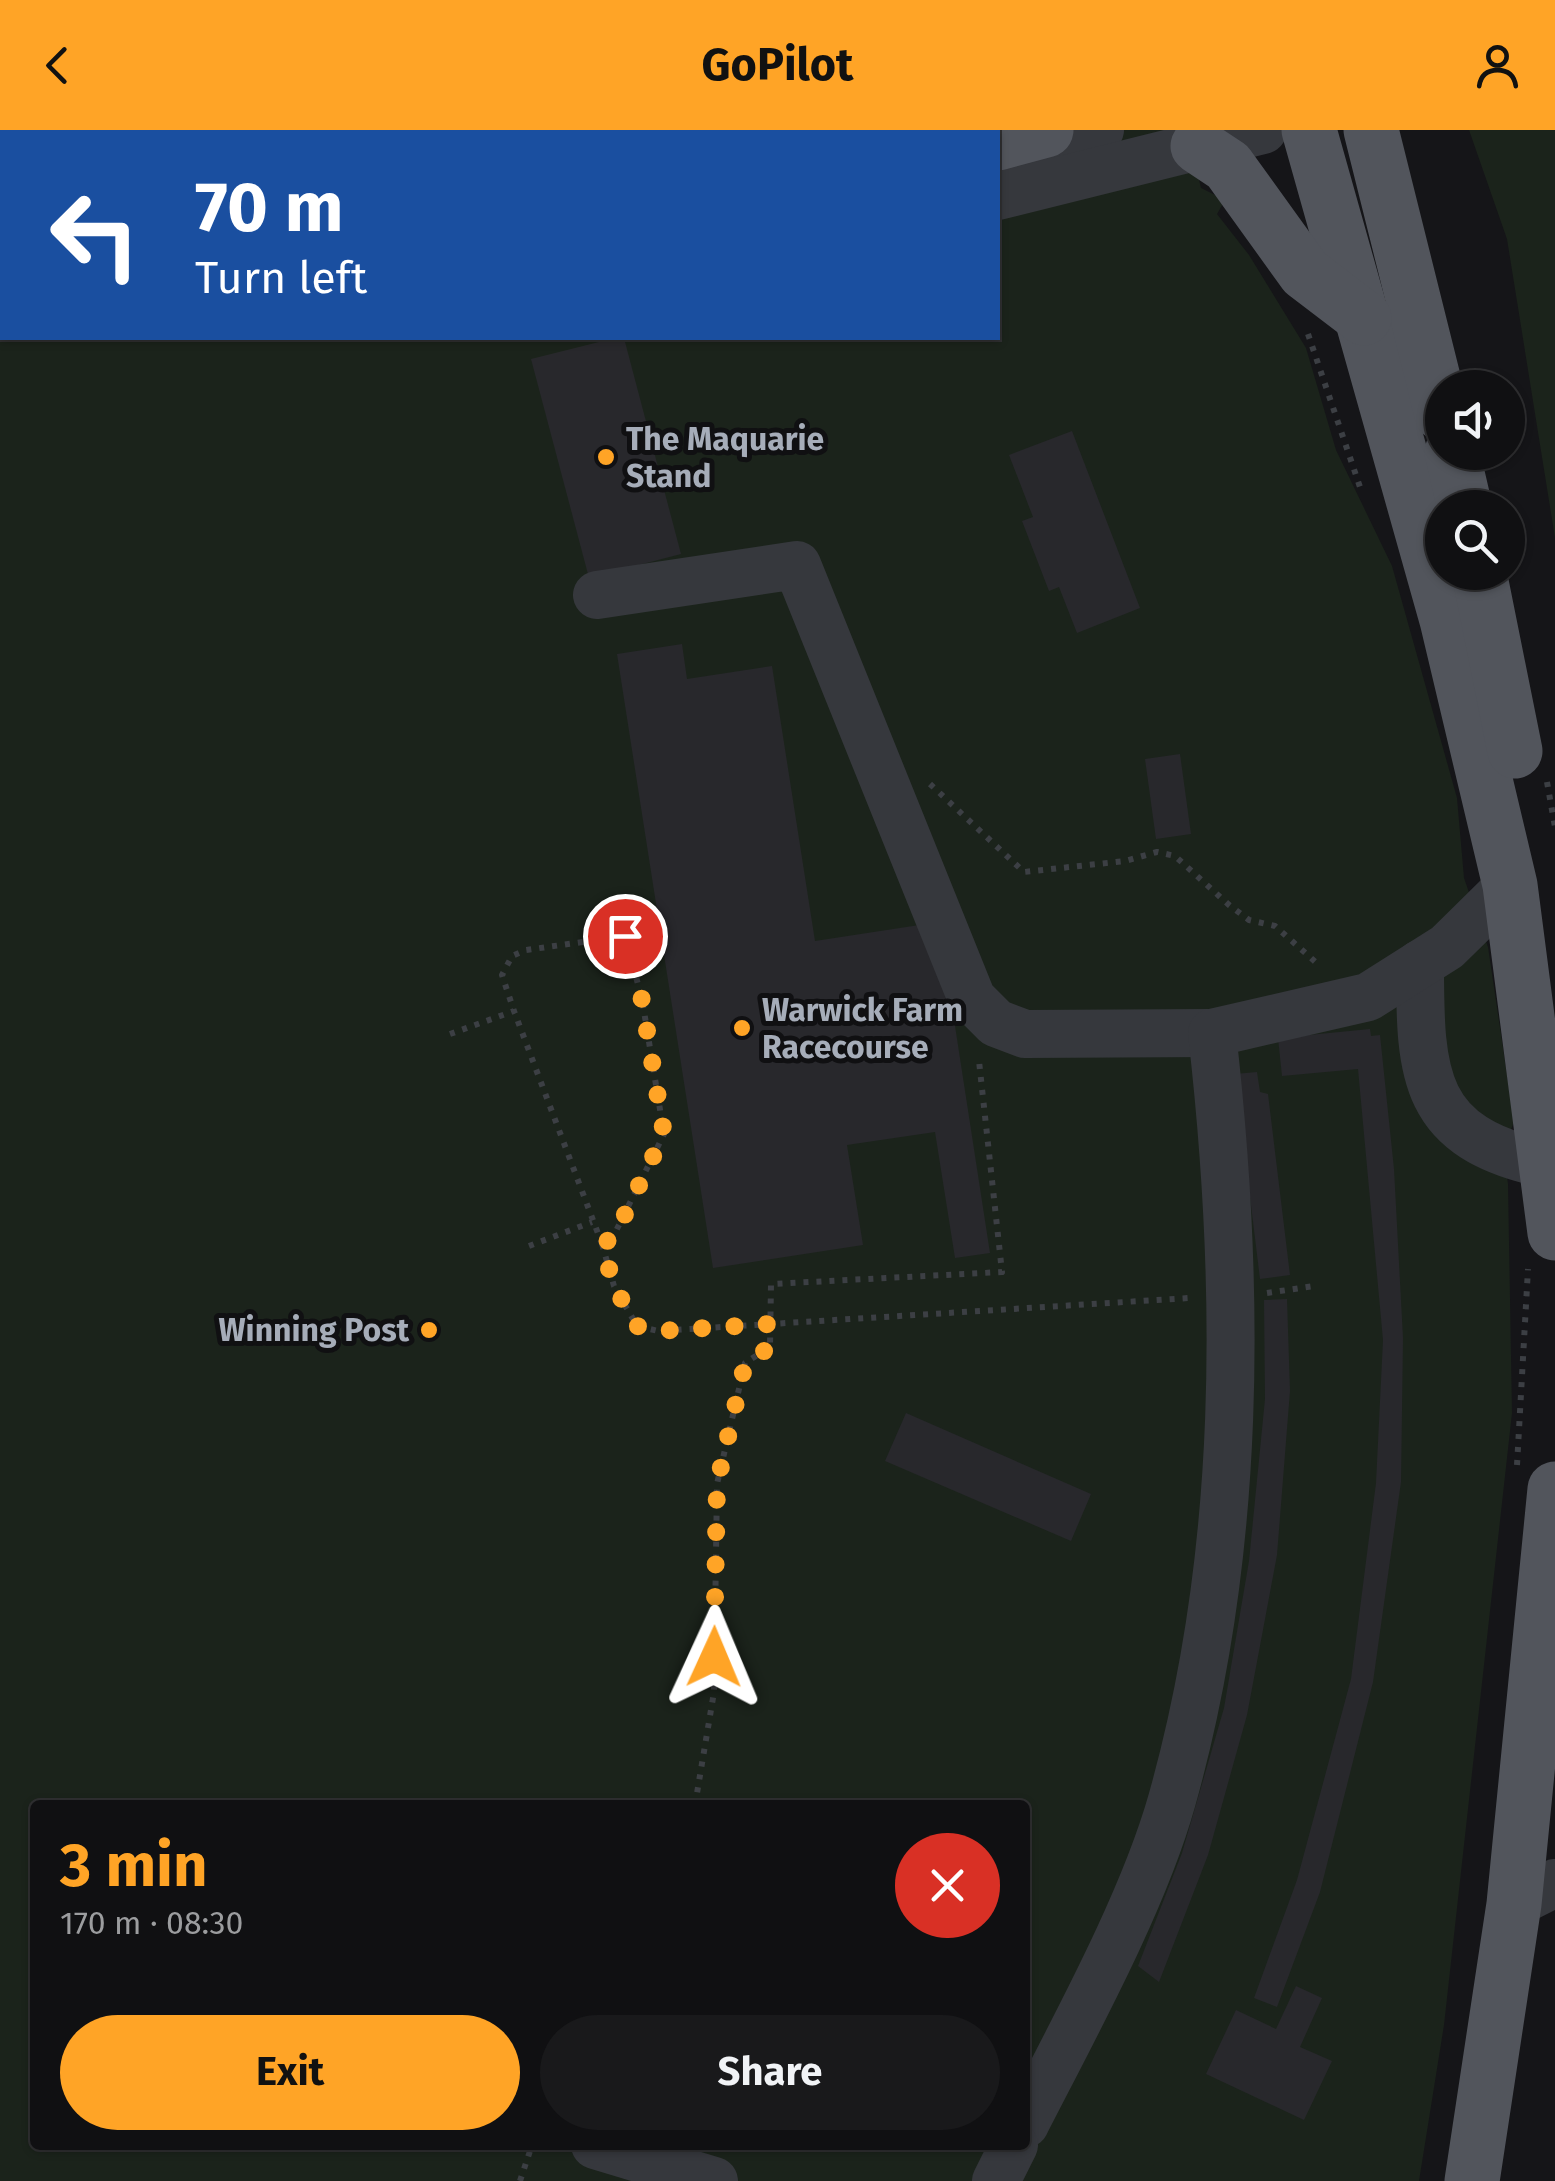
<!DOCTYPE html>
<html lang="en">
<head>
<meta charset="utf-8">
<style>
  :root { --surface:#101012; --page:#19191b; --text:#f1f3f6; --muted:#9c9d9f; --line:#303032; --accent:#ffa426 }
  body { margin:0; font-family:"Fira Sans",sans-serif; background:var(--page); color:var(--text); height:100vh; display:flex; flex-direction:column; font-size:38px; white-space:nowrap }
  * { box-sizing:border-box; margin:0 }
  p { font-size:32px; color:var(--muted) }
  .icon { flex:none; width:55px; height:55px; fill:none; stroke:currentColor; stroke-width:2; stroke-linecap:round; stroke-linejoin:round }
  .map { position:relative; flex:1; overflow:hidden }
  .panel { position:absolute; left:30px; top:1670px; width:1000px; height:350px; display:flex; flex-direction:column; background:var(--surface); border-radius:10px; box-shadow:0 2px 8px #0004,0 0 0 2px var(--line) }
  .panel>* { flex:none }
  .top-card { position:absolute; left:0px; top:0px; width:1000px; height:210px; box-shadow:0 2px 8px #0004,0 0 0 2px var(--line); background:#1a4fa0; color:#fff; overflow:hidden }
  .fabs { position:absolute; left:1425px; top:240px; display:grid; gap:20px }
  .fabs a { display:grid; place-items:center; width:100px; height:100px; border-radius:50%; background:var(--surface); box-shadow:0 2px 8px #0004,0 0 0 2px var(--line); font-size:50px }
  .pin { position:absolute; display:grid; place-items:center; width:85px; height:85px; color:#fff; margin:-42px; border:5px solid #fff; border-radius:50%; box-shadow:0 2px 10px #0007 }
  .me { position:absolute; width:110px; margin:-55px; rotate:1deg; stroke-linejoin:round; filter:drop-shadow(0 0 8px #0008) }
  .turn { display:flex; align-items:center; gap:35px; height:210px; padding:0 30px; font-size:45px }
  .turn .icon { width:130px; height:130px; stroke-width:2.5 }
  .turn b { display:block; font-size:70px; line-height:85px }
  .round { display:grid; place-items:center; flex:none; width:105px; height:105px; border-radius:52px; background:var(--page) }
  .summary { display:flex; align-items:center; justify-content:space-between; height:170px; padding:0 30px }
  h1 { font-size:60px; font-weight:700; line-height:75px; color:var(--accent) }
  .action { display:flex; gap:20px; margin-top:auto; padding:20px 30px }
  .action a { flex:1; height:115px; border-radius:60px; background:var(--accent); color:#111; font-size:40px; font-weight:700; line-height:115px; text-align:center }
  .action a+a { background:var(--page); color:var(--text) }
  header { display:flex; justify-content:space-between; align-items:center; height:130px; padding:0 30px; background:var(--accent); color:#111; font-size:45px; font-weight:700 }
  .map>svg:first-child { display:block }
</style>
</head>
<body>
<header><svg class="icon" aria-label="back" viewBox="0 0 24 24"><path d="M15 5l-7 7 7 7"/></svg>GoPilot<svg class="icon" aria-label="person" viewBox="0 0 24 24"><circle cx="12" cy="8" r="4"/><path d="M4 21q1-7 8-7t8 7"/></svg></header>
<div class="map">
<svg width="1555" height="2051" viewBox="0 0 1555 2051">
  <rect width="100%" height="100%" fill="#151518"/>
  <!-- green -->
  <g fill="#1b231b" fill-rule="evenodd">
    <path d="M0 0H1187L1201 58 1225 70 1217 84 1249 125 1306 218 1336 320 1392 436 1457 668 1464 748 1488 817 1514 992 1510 1002 1500 999 1508 1054 1512 1283 1444 1895 1419 2051H0ZM2 2H998V208H2ZM35 1675H1025V2015H35Z"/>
    <polygon points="1469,0 1555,0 1555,408 1507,109"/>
  </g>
  <!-- building -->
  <g fill="#28282c">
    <polygon points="615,208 624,208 681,424 589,448 531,229"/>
    <polygon points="1072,301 1140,478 1077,503 1059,457 1049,461 1022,391 1033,387 1009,325"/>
    <polygon points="682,514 687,549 772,536 815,811 939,792 990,1123 955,1128 935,1002 847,1015 863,1115 713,1138 617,524"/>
    <polygon points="1180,624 1191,704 1156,709 1145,629"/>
    <polygon points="1370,899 1371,906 1380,905 1394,1039 1403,1208 1401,1352 1373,1552 1320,1762 1277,1877 1254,1868 1297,1750 1351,1549 1376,1353 1383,1210 1358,939 1282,946 1278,908"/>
    <polygon points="1257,942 1260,962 1268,964 1290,1145 1260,1149 1235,944"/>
    <polygon points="1287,1169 1290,1261 1277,1425 1247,1585 1208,1725 1159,1852 1138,1836 1182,1723 1224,1578 1249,1431 1265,1269 1264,1170"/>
    <polygon points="906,1283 1091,1364 1071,1411 885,1331"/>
    <polygon points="1296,1856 1322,1868 1300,1917 1332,1931 1304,1990 1206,1944 1236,1880 1276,1899"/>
  </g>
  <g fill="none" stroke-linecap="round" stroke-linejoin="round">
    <!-- path -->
    <g stroke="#3c3f44" stroke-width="6" stroke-dasharray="5 8" stroke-linecap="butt">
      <polyline points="1308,204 1360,357"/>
      <polyline points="1547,652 1555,697"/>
      <polyline points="930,654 1024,742 1125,731 1157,722 1175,726 1229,775 1249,790 1275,796 1320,836"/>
      <polyline points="450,904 514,881 502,845 512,826 526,820 625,806 642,869 664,1004 613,1107 602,1114 514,881"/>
      <polyline points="602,1114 614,1156 637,1196 658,1201 1189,1168"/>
      <polyline points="529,1116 592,1092"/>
      <polyline points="1267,1163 1314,1156"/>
      <polyline points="1517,1335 1528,1139"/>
      <polyline points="695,1675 714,1562 717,1354 745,1233 770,1217 771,1154 1002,1142 979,931"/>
      <polyline points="520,2051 532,2015"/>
    </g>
    <!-- minor -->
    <g stroke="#36383d" stroke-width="48">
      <polyline points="695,0 696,2"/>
      <polyline points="1011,23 1100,0"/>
      <polyline points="998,66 1263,0"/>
      <polyline points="597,465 797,435 972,869 996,893 1025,904 1212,903"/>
      <path d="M1420 834C1420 946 1422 1008 1546 1034"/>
      <polyline points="1514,1774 1555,1753"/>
      <path d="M1025 1994C1074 1898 1143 1773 1172 1670 1242 1421 1241 1158 1212 903L1368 867 1447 817 1510 755"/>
      <polyline points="595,2015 714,2051"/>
      <polyline points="996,2051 1014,2015"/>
    </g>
    <!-- major -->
    <g stroke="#52555c" stroke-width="55">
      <polyline points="1309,0 1447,490 1510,755 1555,1103"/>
      <polyline points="1371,0 1442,284"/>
      <polyline points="998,13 1046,0"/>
      <polyline points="1198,16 1228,36 1305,143 1364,188"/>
      <polyline points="1452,322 1465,378"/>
      <polyline points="1479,442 1515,621"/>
      <polyline points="1472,2051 1514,1774 1555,1359"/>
    </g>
  </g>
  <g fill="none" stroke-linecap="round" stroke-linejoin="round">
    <!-- route -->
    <polyline stroke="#ffa426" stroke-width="18" stroke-dasharray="0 32.4" points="625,806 642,870 664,1004 614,1107 602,1114 614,1156 637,1196 658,1201 769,1194 770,1217 745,1234 717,1354 714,1527"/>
  </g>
  <!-- markers -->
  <g fill="#ffa426" stroke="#101012" stroke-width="4">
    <circle cx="606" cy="327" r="10"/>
    <circle cx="742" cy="898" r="10"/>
    <circle cx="429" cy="1200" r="10"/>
  </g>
  <g text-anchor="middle" stroke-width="10" stroke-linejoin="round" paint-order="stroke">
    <!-- poi labels -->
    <g font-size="32" font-weight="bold" fill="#a6adb9" stroke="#101012" text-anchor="start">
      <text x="626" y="320">The Maquarie<tspan x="626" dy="37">Stand</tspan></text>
      <text x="762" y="891">Warwick Farm<tspan x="762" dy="37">Racecourse</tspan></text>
      <text x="409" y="1211" text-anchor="end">Winning Post</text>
    </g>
  </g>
</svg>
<div class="fabs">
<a><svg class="icon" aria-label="sound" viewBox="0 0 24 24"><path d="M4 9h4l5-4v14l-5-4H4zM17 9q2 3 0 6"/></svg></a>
<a><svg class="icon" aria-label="search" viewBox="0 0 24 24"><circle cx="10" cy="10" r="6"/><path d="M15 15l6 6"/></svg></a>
</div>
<div class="pin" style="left:625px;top:806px;background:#d93025"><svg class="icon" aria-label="arrive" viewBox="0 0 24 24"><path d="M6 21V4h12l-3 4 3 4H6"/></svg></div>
<svg class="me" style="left:714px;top:1527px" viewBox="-20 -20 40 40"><path d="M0-17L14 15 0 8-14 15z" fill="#ffa426" stroke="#fff" stroke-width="4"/></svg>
<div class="top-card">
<div class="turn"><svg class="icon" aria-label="left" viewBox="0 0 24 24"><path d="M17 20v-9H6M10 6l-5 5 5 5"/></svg><div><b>70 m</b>Turn left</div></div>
</div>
<section class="panel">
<div class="summary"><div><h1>3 min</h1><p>170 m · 08:30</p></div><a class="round" style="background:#d93025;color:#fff"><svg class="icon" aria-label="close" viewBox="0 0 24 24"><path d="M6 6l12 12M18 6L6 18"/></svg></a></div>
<div class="action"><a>Exit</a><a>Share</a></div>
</section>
</div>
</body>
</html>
